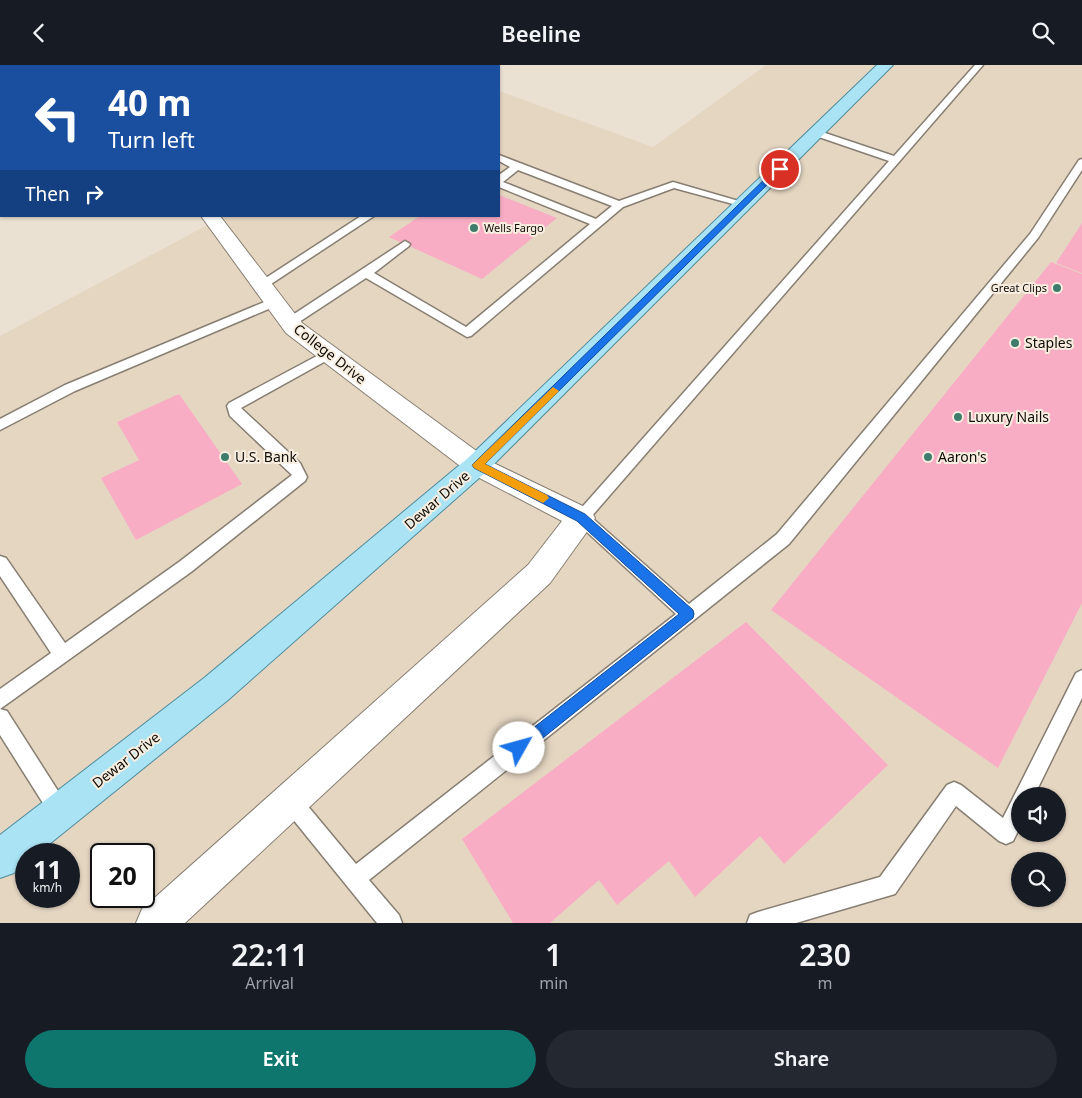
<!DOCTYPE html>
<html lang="en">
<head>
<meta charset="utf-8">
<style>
  :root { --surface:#171b24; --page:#242831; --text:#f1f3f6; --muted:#9ea1a6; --accent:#0f766e }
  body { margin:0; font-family:"Noto Sans",sans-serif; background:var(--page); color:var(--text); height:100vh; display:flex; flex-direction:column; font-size:19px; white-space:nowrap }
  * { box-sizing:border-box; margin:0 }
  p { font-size:16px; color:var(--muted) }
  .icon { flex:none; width:28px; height:28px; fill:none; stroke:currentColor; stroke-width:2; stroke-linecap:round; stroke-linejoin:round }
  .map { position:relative; height:858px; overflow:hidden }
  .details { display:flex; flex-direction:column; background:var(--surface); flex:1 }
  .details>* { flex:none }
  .top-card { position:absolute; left:0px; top:0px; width:500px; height:152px; box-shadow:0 1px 4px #0004; background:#1a4fa0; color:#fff; overflow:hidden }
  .fabs { position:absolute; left:1011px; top:722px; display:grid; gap:10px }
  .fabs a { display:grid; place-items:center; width:55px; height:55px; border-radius:50%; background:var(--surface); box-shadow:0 1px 4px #0004; font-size:25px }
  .speed { position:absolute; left:15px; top:778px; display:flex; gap:10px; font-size:25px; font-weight:700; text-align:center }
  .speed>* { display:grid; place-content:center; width:65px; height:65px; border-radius:50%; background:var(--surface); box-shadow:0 1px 4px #0004; line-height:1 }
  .speed small { font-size:12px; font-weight:400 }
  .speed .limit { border:2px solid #111; border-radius:8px; background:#fff; color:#111 }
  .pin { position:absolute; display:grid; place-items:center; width:42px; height:42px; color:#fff; margin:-21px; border:2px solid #fff; border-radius:50%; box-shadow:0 1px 5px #0007 }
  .me { position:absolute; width:55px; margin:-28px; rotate:52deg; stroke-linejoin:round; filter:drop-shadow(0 0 4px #0008) }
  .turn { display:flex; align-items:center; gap:18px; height:105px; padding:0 25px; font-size:22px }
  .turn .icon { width:65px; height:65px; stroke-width:2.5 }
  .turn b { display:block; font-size:35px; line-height:42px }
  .then { display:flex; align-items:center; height:48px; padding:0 25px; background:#0003; gap:10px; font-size:19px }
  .eta { display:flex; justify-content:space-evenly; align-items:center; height:85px; text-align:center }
  .eta b { font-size:30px; font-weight:600; line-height:35px }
  .button { display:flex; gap:10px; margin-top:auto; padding:10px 25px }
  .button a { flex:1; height:58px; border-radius:30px; background:var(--accent); color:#fff; font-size:20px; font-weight:600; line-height:58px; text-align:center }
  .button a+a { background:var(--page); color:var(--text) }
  header { display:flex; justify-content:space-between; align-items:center; height:65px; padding:0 25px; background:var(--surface); font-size:22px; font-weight:600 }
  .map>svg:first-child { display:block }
</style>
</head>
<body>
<header><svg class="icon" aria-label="back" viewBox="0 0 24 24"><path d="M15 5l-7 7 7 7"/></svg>Beeline<svg class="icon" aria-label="search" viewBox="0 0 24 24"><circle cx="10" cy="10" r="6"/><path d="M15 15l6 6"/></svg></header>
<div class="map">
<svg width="1082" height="858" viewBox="0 0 1082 858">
  <rect width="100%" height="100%" fill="#ebe1d3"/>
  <!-- built -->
  <path fill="#e5d6c2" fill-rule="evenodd" d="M766 0H1082V858H0V271L224 151H499V26L653 82ZM1020 731H1058V769H1020ZM26 789H69V831H26ZM101 789H144V831H101ZM1020 796H1058V834H1020Z"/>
  <!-- building -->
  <g fill="#f9adc5">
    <polygon points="499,130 557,153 482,214 389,172 420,151 499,151"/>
    <polygon points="1082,158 1082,208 1056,198"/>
    <polygon points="1051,197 1082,209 1082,538 998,703 771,545"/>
    <polygon points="179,329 242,419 136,475 101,413 139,395 117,357"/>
    <polygon points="746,557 888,700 784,799 760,771 695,832 669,796 617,840 599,815 550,858 513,858 462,774"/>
  </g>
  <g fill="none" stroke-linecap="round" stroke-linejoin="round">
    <defs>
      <g id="lane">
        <polygon points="975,0 983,0 591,452 689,539 777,469 1030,169 1079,95 1082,94 1082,105 1038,173 789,479 369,815 399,850 402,858 377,858 283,742 280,735 283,728 290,725 297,728 356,799 676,549 576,457 573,453 576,449 889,96 813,70 813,66 819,66 894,91"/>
        <path d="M499 90 619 136 673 117 749 139 744 142 674 123 623 142 471 271 467 272 366 213 293 261H285L283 258 285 255 405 176 410 179 409 181 374 208 466 262 590 159 499 122V110L510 102 499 96ZM518 105 612 141 596 154 503 117Z"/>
        <polygon points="361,151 374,151 265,223 261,224 255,220"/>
        <polygon points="274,233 278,234 278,240 75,326 0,365 0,354 65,320"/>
        <polygon points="328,285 334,289 333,292 241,343 300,398 307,412 305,416 191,507 0,644 7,646 67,740 70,747 67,754 60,757 53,754 0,670 0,624 51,588 0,511 0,491 6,493 65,578 179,497 292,410 230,351 227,341 229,338"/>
        <polygon points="1082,605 1082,633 1034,731 1020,731 1020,762 1013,776 1006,779 999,776 956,741 895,829 796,858 747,858 750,850 758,847 880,812 947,720 954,717 961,720 1003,753 1076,608"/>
      </g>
      <polygon id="street" points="477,390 591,445 595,453 591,461 550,518 185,858 136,858 142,844 528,500 562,456 468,407 464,400 468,393"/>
      <polygon id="secondary" points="201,151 220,151 302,258 486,393 490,400 486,407 477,410 468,407 286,268"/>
      <polygon id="primary" points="877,0 893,0 486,407 228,635 37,789 26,789 26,797 14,808 0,813 0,770 204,613 468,393"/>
    </defs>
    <!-- lane casing -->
    <use href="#lane" stroke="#877e72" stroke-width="3"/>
    <!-- street casing -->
    <use href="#street" stroke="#877e72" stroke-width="2"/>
    <!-- secondary casing -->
    <use href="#secondary" stroke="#877e72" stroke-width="2"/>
    <!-- primary casing -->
    <use href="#primary" stroke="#4f8c9d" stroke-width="2"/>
    <!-- lane -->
    <use href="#lane" fill="#fff" fill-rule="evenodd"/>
    <!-- street -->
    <use href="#street" fill="#fff" fill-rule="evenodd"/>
    <!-- secondary -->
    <use href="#secondary" fill="#fff" fill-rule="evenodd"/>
    <!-- primary -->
    <use href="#primary" fill="#aae3f4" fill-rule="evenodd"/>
  </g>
  <!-- route -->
  <polygon fill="#1a73e8" stroke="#114b97" points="777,102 783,104 485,399 585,449 693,545 694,549 693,553 524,688 519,690 514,688 511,683 514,678 679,549 577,456 474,403 472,400"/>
  <!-- slow -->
  <polygon fill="#f59e0b" points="553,322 559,326 557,328 485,399 547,430 549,433 543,438 474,403 472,400"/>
  <!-- markers -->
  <g fill="#3e7d6c" stroke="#f8eee0" stroke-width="2">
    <circle cx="474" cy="163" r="5"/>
    <circle cx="1057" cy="223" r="5"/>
    <circle cx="1015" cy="278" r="5"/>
    <circle cx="958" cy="352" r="5"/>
    <circle cx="225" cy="392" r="5"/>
    <circle cx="928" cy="392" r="5"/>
  </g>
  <g text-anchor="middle" stroke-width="4" stroke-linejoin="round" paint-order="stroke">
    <!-- far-poi labels -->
    <g font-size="11" fill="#0f0c08" stroke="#f8eee0" text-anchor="start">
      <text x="484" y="167">Wells Fargo</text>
      <text x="1047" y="227" text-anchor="end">Great Clips</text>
    </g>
    <!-- poi labels -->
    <g font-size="14" fill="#0f0c08" stroke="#f8eee0" text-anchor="start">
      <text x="1025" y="283">Staples</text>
      <text x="968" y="357">Luxury Nails</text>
      <text x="235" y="397">U.S. Bank</text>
      <text x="938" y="397">Aaron's</text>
    </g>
    <!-- street labels -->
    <g font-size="14" fill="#0f0c08" stroke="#f8eee0">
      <text transform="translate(330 289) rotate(38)" y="5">College Drive</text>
      <text transform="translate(437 435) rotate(-41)" y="5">Dewar Drive</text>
      <text transform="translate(126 695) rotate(-38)" y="5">Dewar Drive</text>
    </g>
  </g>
</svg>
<div class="fabs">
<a><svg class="icon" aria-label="sound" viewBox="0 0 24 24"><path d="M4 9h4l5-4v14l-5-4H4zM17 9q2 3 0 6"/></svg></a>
<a><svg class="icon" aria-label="search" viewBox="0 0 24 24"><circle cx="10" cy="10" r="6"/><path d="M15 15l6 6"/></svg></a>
</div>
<div class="speed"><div>11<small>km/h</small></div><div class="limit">20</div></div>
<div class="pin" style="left:780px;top:104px;background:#d93025"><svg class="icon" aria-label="arrive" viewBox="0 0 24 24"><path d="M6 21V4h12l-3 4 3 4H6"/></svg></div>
<svg class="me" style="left:519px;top:683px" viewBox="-20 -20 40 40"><circle r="19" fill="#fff"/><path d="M0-13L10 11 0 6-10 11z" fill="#1a73e8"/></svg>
<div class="top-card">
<div class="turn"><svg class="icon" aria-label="left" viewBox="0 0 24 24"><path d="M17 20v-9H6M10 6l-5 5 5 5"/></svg><div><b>40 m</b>Turn left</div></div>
<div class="then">Then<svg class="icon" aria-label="right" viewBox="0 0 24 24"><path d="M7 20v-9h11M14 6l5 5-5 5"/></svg></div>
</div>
</div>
<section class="details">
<div class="eta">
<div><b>22:11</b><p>Arrival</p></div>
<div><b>1</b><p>min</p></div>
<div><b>230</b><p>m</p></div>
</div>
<div class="button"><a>Exit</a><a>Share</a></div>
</section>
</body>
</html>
